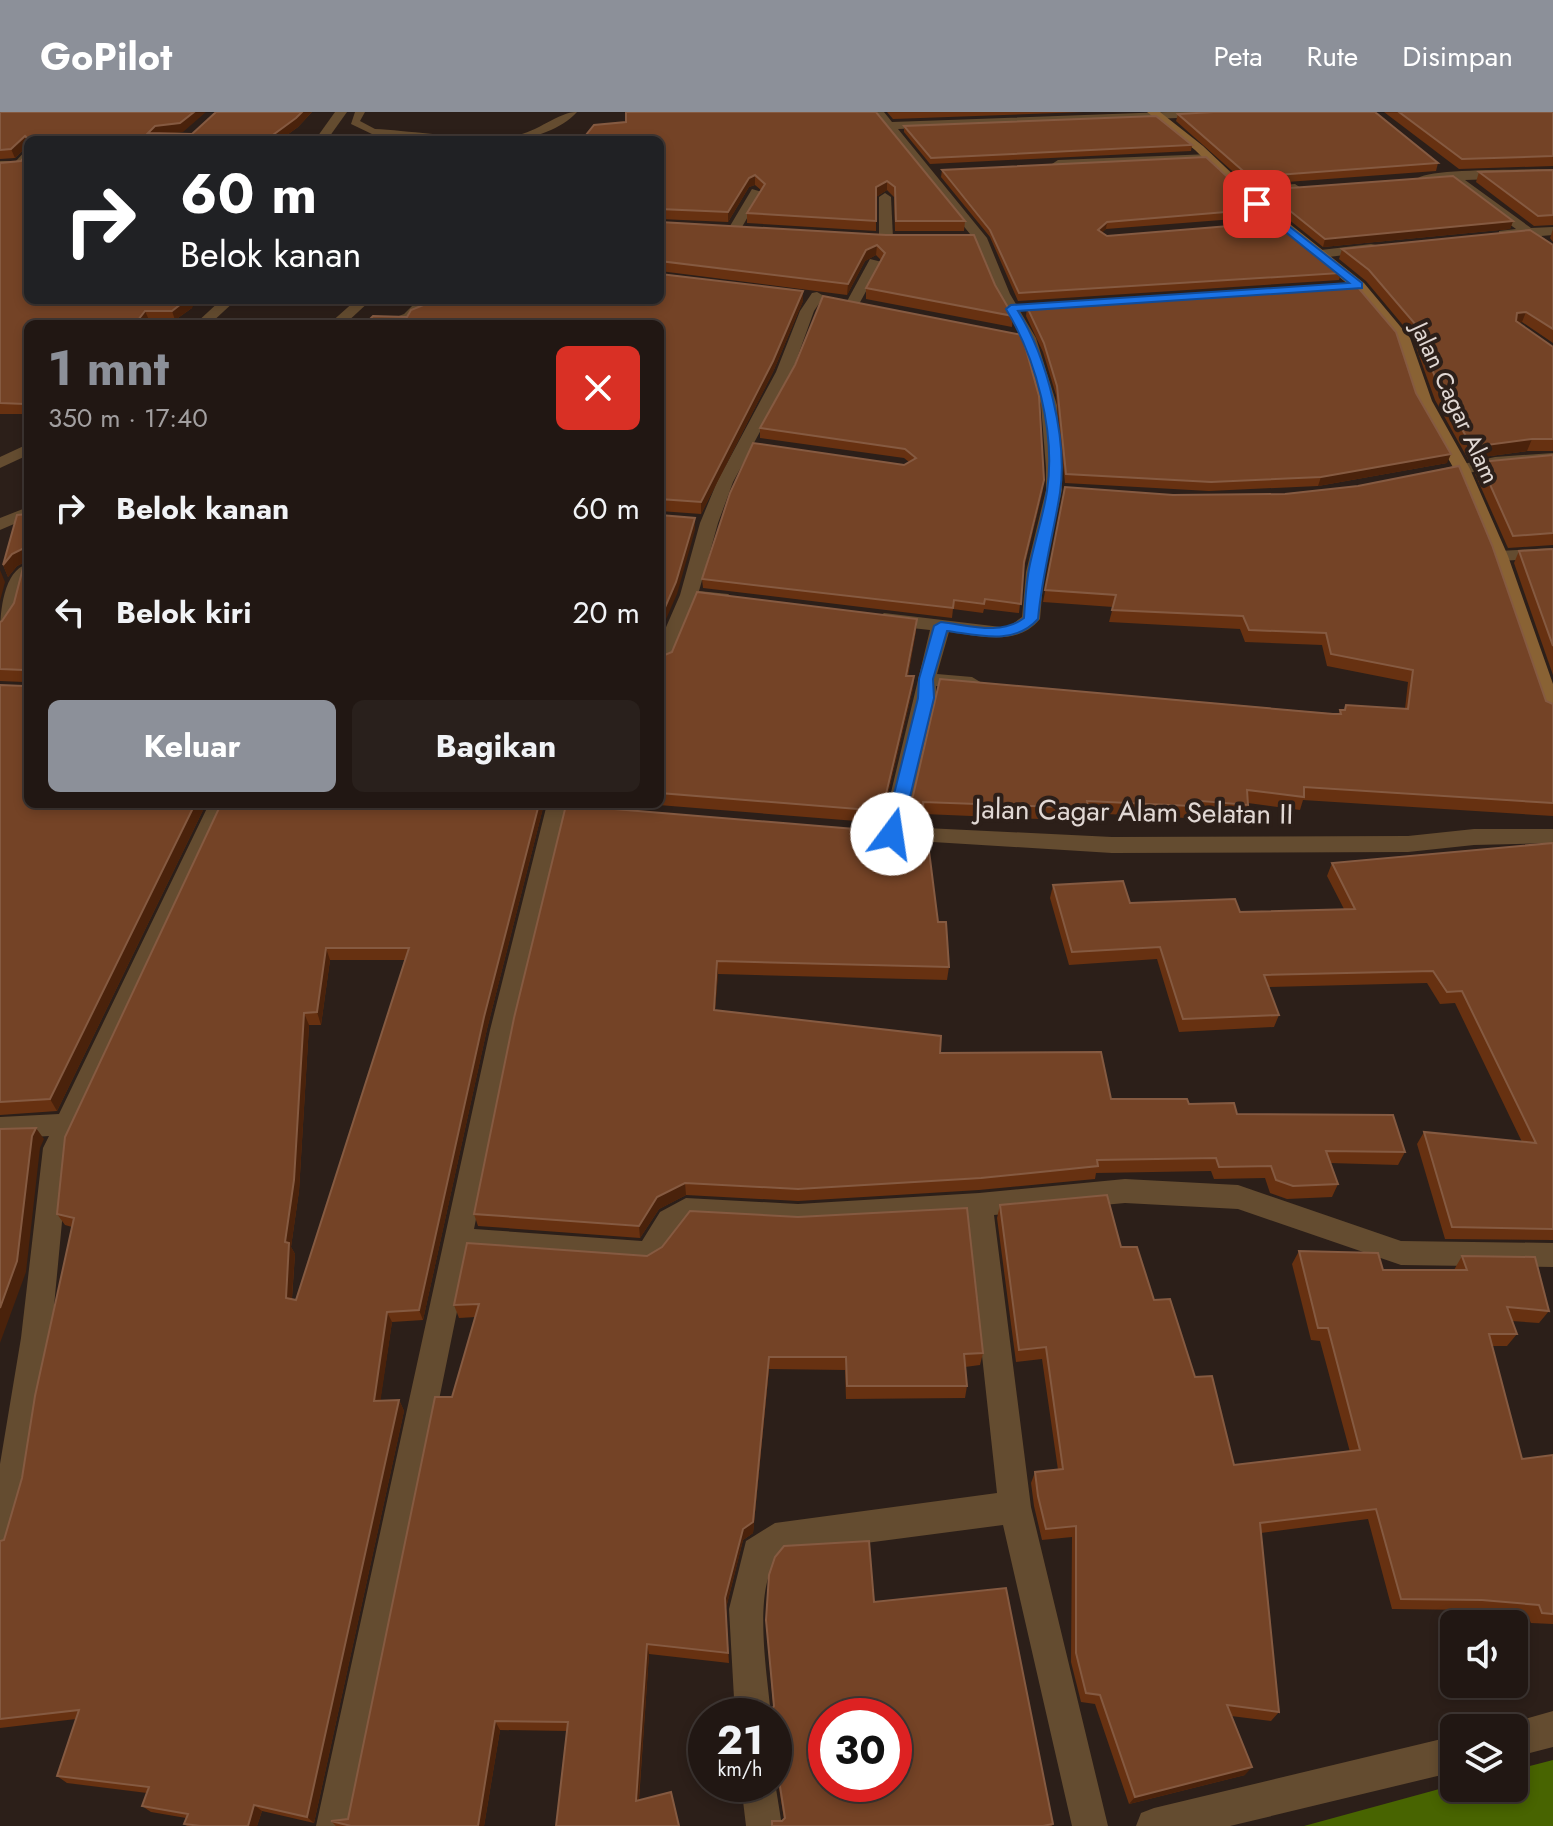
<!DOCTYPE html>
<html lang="id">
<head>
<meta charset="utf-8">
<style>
  :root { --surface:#211713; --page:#29201c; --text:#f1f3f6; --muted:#a29fa0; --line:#3e3633; --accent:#8c9099 }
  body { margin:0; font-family:Jost,sans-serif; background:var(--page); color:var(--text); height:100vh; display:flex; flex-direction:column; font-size:30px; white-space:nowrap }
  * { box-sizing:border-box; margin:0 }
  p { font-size:26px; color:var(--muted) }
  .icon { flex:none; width:44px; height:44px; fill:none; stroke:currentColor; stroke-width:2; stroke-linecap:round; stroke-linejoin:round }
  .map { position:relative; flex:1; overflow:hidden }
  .sheet { position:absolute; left:24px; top:208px; width:640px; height:488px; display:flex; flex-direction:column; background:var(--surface); border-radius:12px; box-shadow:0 4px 12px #0003,0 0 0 2px var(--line) }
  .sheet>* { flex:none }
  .banner { position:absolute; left:24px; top:24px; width:640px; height:168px; border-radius:12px; box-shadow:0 4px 12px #0003,0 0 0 2px var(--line); background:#202124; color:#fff; overflow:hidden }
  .tools { position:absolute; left:1440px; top:1498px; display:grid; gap:16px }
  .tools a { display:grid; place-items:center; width:88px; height:88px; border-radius:12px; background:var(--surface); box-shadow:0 4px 12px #0003,0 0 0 2px var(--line); font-size:40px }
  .speed { position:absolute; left:688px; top:1586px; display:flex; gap:16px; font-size:40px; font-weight:700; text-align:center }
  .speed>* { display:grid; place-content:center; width:104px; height:104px; border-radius:50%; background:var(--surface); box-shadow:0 4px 12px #0003,0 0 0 2px var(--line); line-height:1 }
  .speed small { font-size:20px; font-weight:400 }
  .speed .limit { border:12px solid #d22; background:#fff; color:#111 }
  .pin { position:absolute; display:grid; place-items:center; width:68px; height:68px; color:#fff; margin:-34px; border-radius:16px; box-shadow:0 4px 12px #0006 }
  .me { position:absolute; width:88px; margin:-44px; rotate:14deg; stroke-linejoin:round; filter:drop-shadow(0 0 6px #0008) }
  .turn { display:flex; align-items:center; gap:28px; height:168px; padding:0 24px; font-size:36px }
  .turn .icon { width:104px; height:104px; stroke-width:2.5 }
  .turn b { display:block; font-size:56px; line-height:68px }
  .round { display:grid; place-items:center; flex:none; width:84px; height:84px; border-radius:12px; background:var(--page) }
  .headline { display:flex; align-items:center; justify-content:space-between; height:136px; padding:0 24px }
  h1 { font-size:48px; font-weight:700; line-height:60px; color:var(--accent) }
  .button { display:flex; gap:16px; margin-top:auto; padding:16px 24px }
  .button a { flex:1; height:92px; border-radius:12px; background:var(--accent); color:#fff; font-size:32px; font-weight:700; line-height:92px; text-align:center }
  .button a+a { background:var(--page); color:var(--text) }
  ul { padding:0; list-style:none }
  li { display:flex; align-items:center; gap:24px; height:104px; padding:0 24px }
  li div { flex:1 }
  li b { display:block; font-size:30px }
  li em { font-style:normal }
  header { display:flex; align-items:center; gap:48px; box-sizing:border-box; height:112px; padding:0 40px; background:var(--accent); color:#fff }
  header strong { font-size:38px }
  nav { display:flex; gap:44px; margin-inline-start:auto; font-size:28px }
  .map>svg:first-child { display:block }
</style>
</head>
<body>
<header>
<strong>GoPilot</strong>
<nav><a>Peta</a><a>Rute</a><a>Disimpan</a></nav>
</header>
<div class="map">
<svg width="1553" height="1714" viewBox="0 0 1553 1714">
  <rect width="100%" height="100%" fill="#2c1f19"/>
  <!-- forest -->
  <polygon fill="#486401" points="1553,1648 1553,1714 1304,1714 1454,1673 1454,1676 1514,1676 1514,1658"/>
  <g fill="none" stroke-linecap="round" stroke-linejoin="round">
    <!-- lane -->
    <path fill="#644c30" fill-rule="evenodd" d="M355 0H365L360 9 375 17C414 19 477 29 514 24 538 20 558 0 577 0 534 46 433 27 374 23L351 12Z"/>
    <!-- street -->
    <g fill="#644c30" fill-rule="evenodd">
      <polygon points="335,0 347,0 327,28 315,28"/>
      <path d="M872 0H884L892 10 1167 0H1261L1255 3 898 17 987 126 1010 182 1036 226 1057 293 1062 378 1044 460 1040 507C1017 535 980 524 949 520L937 562 972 565 982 571 972 577 936 574V586L905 715 1112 725 1408 724 1474 717H1553V731L1474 733 1408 740 1112 741 884 727 881 722 930 518 884 513 875 507 884 501 1001 515 1011 513 1022 505 1026 460 1046 378V356L1041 293 1022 226 996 182 974 127Z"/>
      <polygon points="28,36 28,49 24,55 0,57 0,49 16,49"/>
      <polygon points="1211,42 1213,45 1207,49 1058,56 1052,52 1058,48"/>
      <path d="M1553 57V65L1465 68 1531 116 1553 115V123L1541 124 1553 133V143L1525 125H1499V119L1516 117 1450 69 1424 70 1418 66C1432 56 1529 58 1553 57Z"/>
      <polygon points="1295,72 1301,76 1299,79 1244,84 1238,80 1244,76"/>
      <polygon points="752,77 762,80 738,122 728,122 727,119"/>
      <polygon points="885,81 891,85 893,126 886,130 879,126 879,85"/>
      <polygon points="1371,132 1376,133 1376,139 1321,146 1314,142 1321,138"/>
      <polygon points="870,147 882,150 858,194 848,194 846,191"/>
      <polygon points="817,180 824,184 814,199 792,260 733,370 718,411 699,479 728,482 737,488 728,494 696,489 670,551 660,557 660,529 680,483 700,411 717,370 776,260 800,199 812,181"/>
      <polygon points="221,188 236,188 210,212 195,212"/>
      <polygon points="356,188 371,188 345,212 329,212"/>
      <path d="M418 188H433C416 208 404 212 378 212L404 202Z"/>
      <polygon points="28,332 28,343 0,356 0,345"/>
      <polygon points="1553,341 1553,351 1495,355 1438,368 1430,363 1432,359 1495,345"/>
      <polygon points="28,395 28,406 0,418 0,406"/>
      <polygon points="1553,436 1553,446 1499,449 1490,444 1499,439"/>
      <path d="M28 452C28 468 18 517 0 522 0 501 3 458 28 452Z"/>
      <polygon points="209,692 231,692 69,1036 51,1226 28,1375 11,1436 0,1441 0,1352 21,1226 43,1036 49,1024 0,1027 0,1005 59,1002"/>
      <path d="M547 692H569L514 918 474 1117 642 1129 660 1100 686 1086 798 1092 979 1081 1125 1067 1238 1073 1401 1129 1553 1131V1155L1401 1153 1238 1097 1125 1091 994 1103 1031 1395 1108 1714H1072L1003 1413 782 1442C750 1469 768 1565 771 1604H735L729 1497 746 1429 775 1411 997 1381 967 1106 798 1116 690 1110C672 1121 669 1147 649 1154L469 1141 352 1714H316L490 918Z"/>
      <polygon points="1553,1599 1553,1635 1514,1645 1514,1616 1501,1614"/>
      <polygon points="1454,1624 1454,1660 1230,1714 1136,1714 1141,1701 1154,1696"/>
      <polygon points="774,1664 782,1714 746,1714 741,1672 774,1672"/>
    </g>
    <!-- secondary -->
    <polygon fill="#896234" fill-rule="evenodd" points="1147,0 1160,0 1203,34 1261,89 1364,171 1410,226 1432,289 1470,357 1508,444 1553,572 1553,606 1543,600 1490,444 1454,357 1416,289 1396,227 1354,177 1253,95 1195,38"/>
  </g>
  <!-- wall -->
  <g fill="#673111" fill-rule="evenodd">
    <polygon points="0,0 183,20 169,21 192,22 216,0 312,0 298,15 280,28 28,28 192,196 175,208 28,212 28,302 0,302 0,51 21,49 27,42 28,33 15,46 0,47"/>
    <polygon points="876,0 965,109 964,119 895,119 894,85 887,78 876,85 876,119 747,111 747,101 761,78 755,73 749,75 728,110 660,107 660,28"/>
    <polygon points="887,0 1084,0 893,7"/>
    <polygon points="1384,0 1553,0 1553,54 1459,57"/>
    <polygon points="1178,2 1438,51 1436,59 1248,73 1176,9"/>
    <polygon points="904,14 1192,33 1191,39 930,52 904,20"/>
    <polygon points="942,58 1262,97 1260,105 1106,117 1102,120 1107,124 1341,161 1339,168 1018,189 990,125 941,65"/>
    <polygon points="1553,58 1553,113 1534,114 1476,70 1479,60"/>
    <polygon points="1264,78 1513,109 1510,117 1323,135 1262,86"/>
    <polygon points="660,110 886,123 995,173 1013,204 1012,215 866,187 866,176 881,148 876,143 865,149 847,183 660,159"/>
    <polygon points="1553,117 1553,130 1550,126"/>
    <polygon points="1553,133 1553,231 1522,210 1519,211 1553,235 1553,339 1527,339 1468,347 1435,288 1412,224 1366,169 1339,147 1342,137"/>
    <polygon points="803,189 773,260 701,402 660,399 660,212 407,205"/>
    <polygon points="1027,195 1416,281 1447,351 1318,374 1209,379 1065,371 1056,283 1043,240 1026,204"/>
    <polygon points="795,253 1043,378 1024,456 1019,501 984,497 983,501 953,497 952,506 703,476 702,467 909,350 904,346 760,326 760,316"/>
    <polygon points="1553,343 1553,433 1508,436 1475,362 1480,350"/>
    <polygon points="1065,375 1553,592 1553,704 1303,688 1300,698 1248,691 1244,706 1189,700 1187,706 1087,701 1085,709 924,702 923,714 908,713 909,701 940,567 1339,602 1340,598 1344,598 1346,593 1405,597 1408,570 1327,554 1322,533 1245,530 1240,517 1109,510 1113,495 1043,490"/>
    <polygon points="28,402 28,692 206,692 57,999 0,1003 0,573 24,574 24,570 0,569 0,510 2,509 14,491 25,450 17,454 8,465 3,453"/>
    <polygon points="1553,437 1553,563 1514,451 1519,439"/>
    <polygon points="916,519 908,564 914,564 913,576 881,711 646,692 660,692 660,545"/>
    <path d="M221 692H544L487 917 423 1208 392 1210 380 1289 399 1288 404 1299 314 1711 262 1699 257 1714H187L184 1712 186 1706 151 1700 142 1694 147 1681 67 1671 57 1664 76 1607 0 1616V1429L4 1428 22 1366 72 1115 65 1113 57 1102ZM330 848H405L296 1188 292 1187 295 1142 291 1135 299 1079 309 913H321Z"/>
    <polygon points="566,693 938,810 949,855 947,868 718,862 715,898 940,941 1111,987 1189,992 1405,1040 1398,1053 1330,1051 1338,1072 1332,1085 1287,1087 1270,1081 1265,1066 1214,1067 1211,1059 1096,1061 1095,1067 979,1078 798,1089 686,1083 659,1097 640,1126 478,1114 474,1102"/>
    <polygon points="1553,731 1553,1128 1445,1127 1417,1032 1424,1020 1522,1030 1455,891 1440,892 1427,871 1269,875 1279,903 1274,915 1179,920 1157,847 1069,853 1050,786 1053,773 1130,791 1240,800 1344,797 1327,764 1332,751"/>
    <polygon points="1000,1093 1121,1135 1154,1188 1195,1265 1234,1353 1350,1340 1320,1229 1311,1228 1292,1152 1299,1139 1383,1158 1454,1158 1462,1144 1549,1199 1539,1211 1512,1209 1517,1222 1507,1234 1492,1234 1522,1347 1553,1343 1553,1512 1531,1511 1527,1503 1471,1498 1392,1497 1368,1407 1261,1421 1279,1600 1271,1609 1231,1604 1245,1663 1129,1692 1095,1592 1081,1590 1071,1550 1072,1425 1042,1428 1034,1394 1031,1371 1035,1360 1058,1358 1042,1247 1016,1250 997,1106"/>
    <polygon points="467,1131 983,1241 980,1253 965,1255 967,1274 965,1286 846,1287 845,1258 769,1257 753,1421 743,1428 726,1496 729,1551 649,1542 639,1688 556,1714 567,1619 500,1618 484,1714 336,1714 331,1709 348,1707 452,1285 476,1205 459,1206 454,1193"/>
    <polygon points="874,1490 1053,1712 1052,1714 772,1714 784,1707 777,1664 774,1662 774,1604 766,1508"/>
  </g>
  <!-- shaded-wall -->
  <g fill="#4a220b">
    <polygon points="194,0 206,0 183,20 158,22 148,21 155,14"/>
    <polygon points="302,0 312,0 298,15 280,28 266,28"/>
    <polygon points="25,24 28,33 15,46 11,37"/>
    <polygon points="755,63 755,73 749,75 728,110 728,100 749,66"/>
    <polygon points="887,69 887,78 876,85 876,75"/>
    <polygon points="1513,109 1510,117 1323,135 1325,127"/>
    <polygon points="1107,110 1106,117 1097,125 1098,118"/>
    <polygon points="877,133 876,143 865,149 847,183 848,172 866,138"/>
    <polygon points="803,179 803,189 773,260 701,402 701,390"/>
    <polygon points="186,188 197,188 192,196 175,208 172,199"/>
    <polygon points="145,199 149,208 146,212 135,212"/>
    <polygon points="1526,200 1522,210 1513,212 1517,201"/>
    <polygon points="1532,327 1527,339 1468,347 1472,335"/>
    <polygon points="1451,342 1447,351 1318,374 1321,365"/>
    <polygon points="1044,368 1043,378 1023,459 1024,450"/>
    <polygon points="695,406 695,418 677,482 660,521 660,507"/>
    <polygon points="22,437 27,449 17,454 8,465 3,453 12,442"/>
    <polygon points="0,458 5,470 0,489"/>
    <polygon points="917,507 916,519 905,576 906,564"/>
    <polygon points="914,564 913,576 881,711 882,699"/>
    <polygon points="195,692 206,692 57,999 50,987"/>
    <polygon points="539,692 544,692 487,917 423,1208 419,1198 484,905"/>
    <polygon points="326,836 330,848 321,913 317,900"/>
    <polygon points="717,849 718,862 714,911 714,898"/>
    <polygon points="304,901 309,913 299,1079 291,1135 295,1142 291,1197 286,1186 285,1130"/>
    <polygon points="36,1016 44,1027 40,1036 26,1160 0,1231 0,1196 32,1024"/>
    <polygon points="685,1071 686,1083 659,1097 640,1126 639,1114 657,1085"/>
    <polygon points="387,1200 392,1210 379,1299 374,1289"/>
    <polygon points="769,1245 769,1257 753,1421 743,1428 726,1496 729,1551 725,1486"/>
    <polygon points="399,1288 404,1299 314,1711 307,1705"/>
    <polygon points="647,1532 649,1542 638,1697 636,1689"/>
    <polygon points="495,1609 500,1618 484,1714 478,1714"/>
    <polygon points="1252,1655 1245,1663 1129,1692 1135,1685"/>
    <polygon points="254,1693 262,1699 257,1714 248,1714"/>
  </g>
  <!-- building -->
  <g fill="#744326" stroke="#855a41" stroke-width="2" fill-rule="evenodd">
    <polygon points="0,0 194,0 180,11 155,14 148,21 192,22 216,0 302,0 296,6 266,28 28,28 28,188 186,188 172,199 145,199 135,212 28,212 28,289 25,292 0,291 0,51 21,49 27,42 28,27 25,24 11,37 0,38"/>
    <polygon points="626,0 876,0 965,109 896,109 895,75 887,69 876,75 876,109 747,101 765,72 755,63 749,66 728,100 660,97 660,28 582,28 594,13 626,10"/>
    <polygon points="1214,0 1375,0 1438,51 1250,65 1178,2"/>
    <polygon points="1399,0 1553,0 1553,44 1462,47"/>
    <polygon points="1156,4 1192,33 931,46 904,14"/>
    <polygon points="1206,45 1262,97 1107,110 1098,118 1107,124 1277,110 1341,161 1019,181 990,118 942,58"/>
    <polygon points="1553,58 1553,103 1538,104 1479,60"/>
    <polygon points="1453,64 1513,109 1325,127 1264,78"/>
    <polygon points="660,110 886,123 974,123 995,173 1013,204 866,176 885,141 877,133 866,138 848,172 660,149"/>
    <polygon points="1530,118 1553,133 1553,217 1526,200 1517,201 1516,209 1553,235 1553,327 1532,327 1472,335 1439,276 1416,213 1369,158 1342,137"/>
    <polygon points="660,162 803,179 773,249 701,390 660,387 660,212 365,212 373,204 407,205 411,198 426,192 428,188 660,188"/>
    <polygon points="1356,173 1396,220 1416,281 1451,342 1321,365 1211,370 1066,362 1057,274 1044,231 1027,195"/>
    <polygon points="823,184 1022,223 1039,284 1044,368 1024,450 1021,492 985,487 984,492 954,488 953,496 702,467 730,381 753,331 904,353 916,346 905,337 760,316 795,253"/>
    <polygon points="1553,343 1553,421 1513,424 1480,350"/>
    <polygon points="1459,354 1492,433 1546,589 1553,592 1553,691 1304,675 1304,685 1247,678 1248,693 1190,688 1191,694 1087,689 1088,696 923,690 924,701 909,701 940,567 1333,602 1341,602 1340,598 1345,598 1346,593 1408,597 1413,558 1331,542 1326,521 1249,518 1243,504 1112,498 1116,483 1045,478 1065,375 1173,383 1285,382 1358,374"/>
    <polygon points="28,402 28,692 195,692 50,987 0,990 0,573 24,574 24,558 0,557 0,510 2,509 14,491 25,448 25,438 22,437 12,442 3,453 17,403"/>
    <polygon points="660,403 695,406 676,470 660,507"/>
    <polygon points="1553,437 1553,534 1519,439"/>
    <polygon points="697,480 917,507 906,564 914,564 882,699 660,681 660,545 672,540"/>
    <path d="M221 692H539L484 905 419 1198 387 1200 374 1289 399 1288 307 1705 254 1693 248 1714H201L184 1712 188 1702 142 1694 149 1675 57 1664 79 1598 0 1607V1429L4 1428 22 1366 35 1284 74 1106 57 1102 65 1025ZM326 836H409L296 1188 286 1186 289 1131 285 1130 294 1068 304 901 317 900Z"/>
    <polygon points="566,693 927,723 938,810 946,810 949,855 717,849 714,898 941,924 940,941 1101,940 1111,987 1187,987 1189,992 1234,991 1237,1002 1393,1003 1405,1040 1326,1039 1338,1072 1293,1074 1276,1068 1271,1054 1219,1055 1216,1046 1097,1048 1098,1054 981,1066 798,1077 685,1071 657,1085 639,1114 474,1102 514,906"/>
    <polygon points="1553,731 1553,1117 1452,1115 1424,1020 1536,1031 1462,879 1447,880 1433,859 1264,863 1279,903 1183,907 1160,835 1072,840 1053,773 1123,769 1130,791 1235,787 1240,800 1355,797 1332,751"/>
    <polygon points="36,1016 32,1024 17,1149 0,1196 0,1017"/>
    <polygon points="1107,1083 1121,1135 1137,1135 1154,1188 1170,1187 1195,1265 1212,1264 1234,1353 1360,1338 1328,1216 1318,1216 1299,1139 1378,1141 1383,1158 1467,1158 1462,1144 1535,1145 1549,1199 1507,1195 1517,1222 1489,1222 1522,1347 1553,1343 1553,1502 1542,1501 1539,1493 1482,1488 1401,1487 1376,1397 1260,1411 1279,1600 1227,1593 1252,1655 1135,1685 1100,1583 1086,1581 1076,1541 1076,1414 1046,1417 1038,1384 1035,1360 1063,1357 1046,1235 1019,1238 1000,1093"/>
    <polygon points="967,1096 983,1241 964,1242 967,1274 847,1274 846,1245 769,1245 753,1410 743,1417 725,1486 728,1541 647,1532 636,1689 671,1680 679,1714 556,1714 568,1610 495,1609 478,1714 351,1714 331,1709 348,1707 435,1285 452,1285 479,1192 454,1193 467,1131 647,1144 662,1135 690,1099 798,1105"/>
    <path d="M869 1429 874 1490 1006 1476 1053 1712 1043 1714H772V1709H782L785 1706 777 1655 774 1653V1604H771V1598L774 1594 766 1508 769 1463 775 1445 784 1434ZM826 1604H894V1672H826Z"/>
  </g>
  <!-- route -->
  <path fill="#1a73e8" stroke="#114b97" stroke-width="2" d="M1257 89 1362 171V176L1018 199C1047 245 1068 327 1060 381 1053 424 1042 463 1038 507 1014 534 978 523 947 519L933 567 934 586 901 722 898 726H886L884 722 918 586 919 567 934 514 941 510C969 513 1000 524 1024 506 1025 490 1026 473 1029 457 1034 431 1043 405 1047 379 1056 321 1036 246 1006 197L1011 193 1349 171 1253 94Z"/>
  <g text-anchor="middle" stroke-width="8" stroke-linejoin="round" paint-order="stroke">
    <!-- far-street labels -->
    <g font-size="24" fill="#e1d8d4" stroke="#2c1f19">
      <text transform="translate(1455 291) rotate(65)" y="8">Jalan Cagar Alam</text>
    </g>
    <!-- street labels -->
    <g font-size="28" fill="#e1d8d4" stroke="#2c1f19">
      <text transform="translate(1134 699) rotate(1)" y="10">Jalan Cagar Alam Selatan II</text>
    </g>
  </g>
</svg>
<div class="tools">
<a><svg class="icon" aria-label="sound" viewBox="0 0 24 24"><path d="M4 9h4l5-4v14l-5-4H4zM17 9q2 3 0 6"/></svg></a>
<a><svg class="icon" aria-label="layers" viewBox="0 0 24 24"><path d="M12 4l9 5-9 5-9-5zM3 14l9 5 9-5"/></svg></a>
</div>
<div class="speed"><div>21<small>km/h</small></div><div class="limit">30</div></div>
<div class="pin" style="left:1257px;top:92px;background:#d93025"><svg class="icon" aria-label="arrive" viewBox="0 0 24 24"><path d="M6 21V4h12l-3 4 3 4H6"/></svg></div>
<svg class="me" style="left:892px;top:722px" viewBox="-20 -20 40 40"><circle r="19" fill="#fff"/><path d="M0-13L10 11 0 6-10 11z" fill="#1a73e8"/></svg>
<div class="banner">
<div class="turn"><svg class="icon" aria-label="right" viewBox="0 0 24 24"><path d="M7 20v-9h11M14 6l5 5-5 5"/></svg><div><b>60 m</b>Belok kanan</div></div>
</div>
<section class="sheet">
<div class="headline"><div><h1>1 mnt</h1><p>350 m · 17:40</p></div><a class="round" style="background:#d93025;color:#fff"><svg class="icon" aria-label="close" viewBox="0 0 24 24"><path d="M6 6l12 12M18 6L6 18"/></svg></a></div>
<ul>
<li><svg class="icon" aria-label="right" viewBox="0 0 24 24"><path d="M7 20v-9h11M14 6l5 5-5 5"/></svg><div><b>Belok kanan</b></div><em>60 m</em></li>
<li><svg class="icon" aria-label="left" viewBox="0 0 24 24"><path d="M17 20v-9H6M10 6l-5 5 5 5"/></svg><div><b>Belok kiri</b></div><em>20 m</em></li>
</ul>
<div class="button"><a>Keluar</a><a>Bagikan</a></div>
</section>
</div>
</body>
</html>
